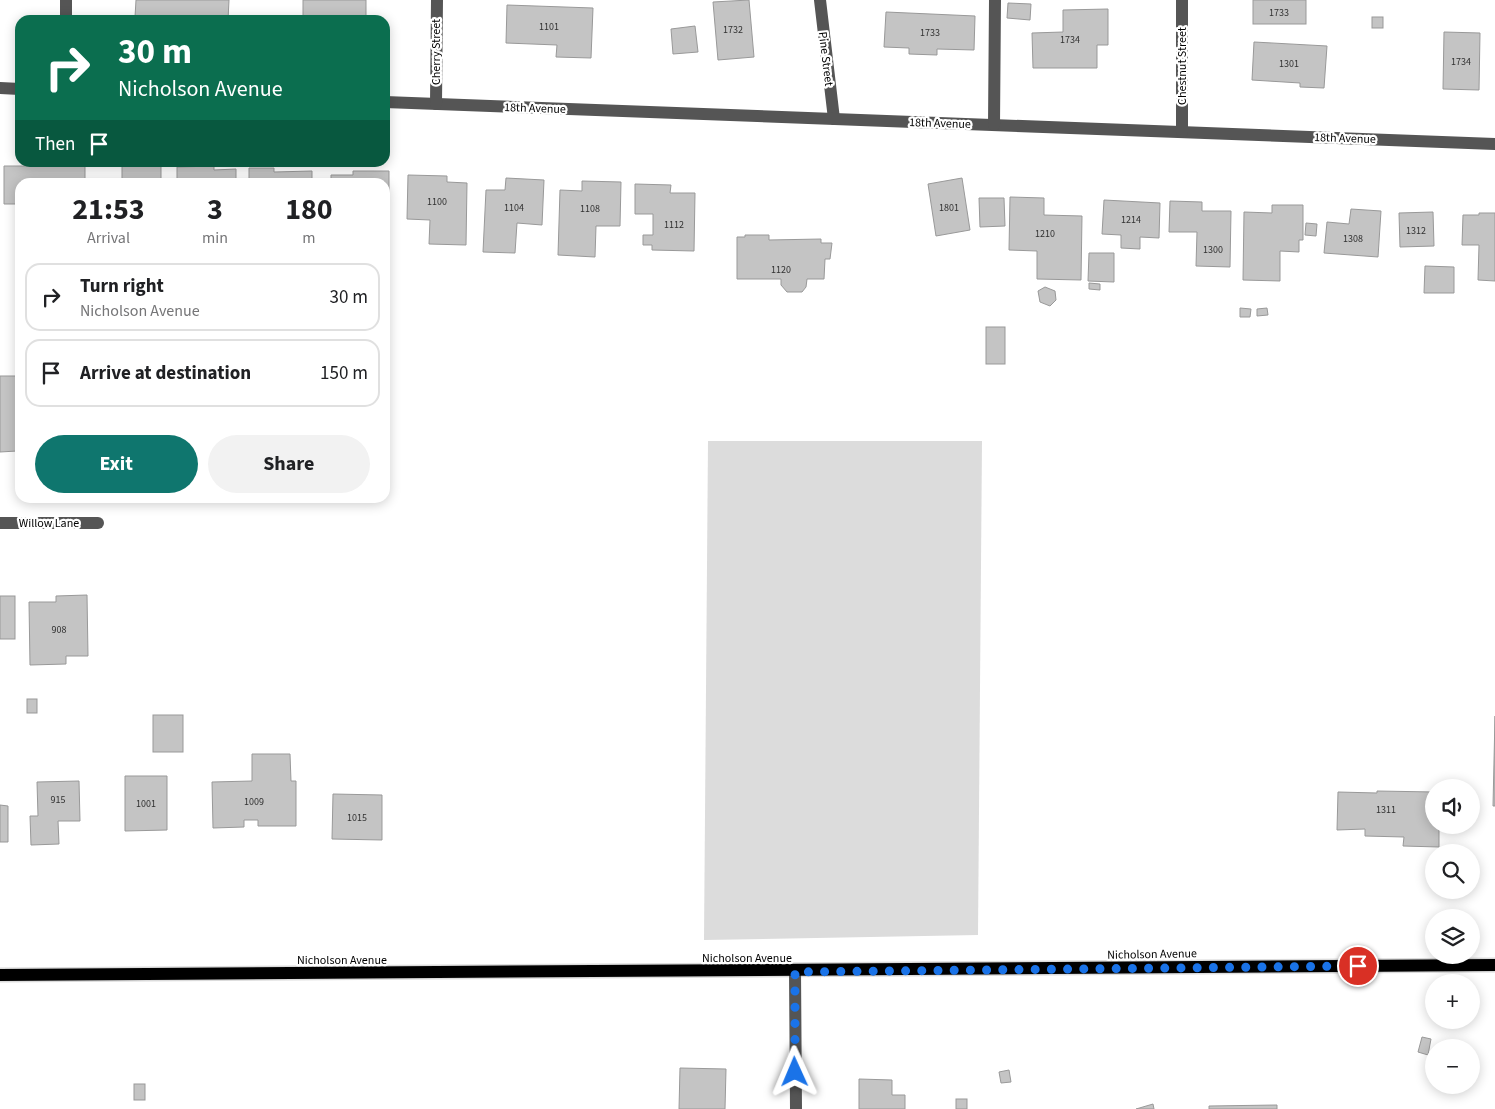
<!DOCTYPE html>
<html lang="en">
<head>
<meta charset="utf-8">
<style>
  :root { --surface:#fff; --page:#f2f2f2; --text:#202124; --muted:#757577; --line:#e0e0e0; --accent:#0f766e }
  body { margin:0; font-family:"Source Sans 3",sans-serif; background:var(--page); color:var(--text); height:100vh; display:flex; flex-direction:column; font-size:19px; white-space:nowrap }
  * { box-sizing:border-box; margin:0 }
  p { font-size:16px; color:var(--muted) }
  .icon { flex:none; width:28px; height:28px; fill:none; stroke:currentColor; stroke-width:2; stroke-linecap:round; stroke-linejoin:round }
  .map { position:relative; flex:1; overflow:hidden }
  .panel { position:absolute; left:15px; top:178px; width:375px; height:325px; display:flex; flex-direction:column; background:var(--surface); border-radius:15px; box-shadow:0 2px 12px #0003 }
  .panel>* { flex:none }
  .hud { position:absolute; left:15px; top:15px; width:375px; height:152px; border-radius:15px; box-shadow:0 2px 12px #0003; background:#0b6e4f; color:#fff; overflow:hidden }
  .buttons { position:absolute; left:1425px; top:779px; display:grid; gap:10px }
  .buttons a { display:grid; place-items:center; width:55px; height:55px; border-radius:50%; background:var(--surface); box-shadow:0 2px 12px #0003; font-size:25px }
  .pin { position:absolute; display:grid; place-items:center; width:42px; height:42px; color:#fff; margin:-21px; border:2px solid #fff; border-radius:50%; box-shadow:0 1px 5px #0007 }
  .me { position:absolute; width:55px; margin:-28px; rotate:359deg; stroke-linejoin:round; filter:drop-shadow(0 0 4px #0008) }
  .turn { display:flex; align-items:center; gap:18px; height:105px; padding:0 20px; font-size:22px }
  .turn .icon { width:65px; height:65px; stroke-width:2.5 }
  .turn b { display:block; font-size:35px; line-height:42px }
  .then { display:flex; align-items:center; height:48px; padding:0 20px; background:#0003; gap:10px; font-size:19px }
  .eta { display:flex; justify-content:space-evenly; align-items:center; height:85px; text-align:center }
  .eta b { font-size:30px; font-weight:700; line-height:35px }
  .action { display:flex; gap:10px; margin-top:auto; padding:10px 20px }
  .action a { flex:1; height:58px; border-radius:30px; background:var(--accent); color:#fff; font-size:20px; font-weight:700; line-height:58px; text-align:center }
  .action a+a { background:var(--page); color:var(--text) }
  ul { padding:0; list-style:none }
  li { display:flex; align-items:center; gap:15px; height:68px; margin:0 10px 8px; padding:0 10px; border:2px solid var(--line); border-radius:15px }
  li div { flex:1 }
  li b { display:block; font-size:19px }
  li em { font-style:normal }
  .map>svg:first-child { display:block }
</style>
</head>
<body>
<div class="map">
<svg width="1495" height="1109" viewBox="0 0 1495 1109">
  <rect width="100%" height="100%" fill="#fff"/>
  <!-- green -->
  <polygon fill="#dcdcdc" points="708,441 982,441 978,935 704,940"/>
  <!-- building -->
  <g fill="#c4c4c4" stroke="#999">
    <polygon points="136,0 229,0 228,20 162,20 163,18 135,17"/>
    <polygon points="303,0 366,0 366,16 361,16 361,20 332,20 332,16 303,16"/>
    <polygon points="749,0 754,57 718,60 713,2"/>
    <rect x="1253" y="0" width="53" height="24"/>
    <polygon points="1008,3 1031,4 1030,20 1007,18"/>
    <polygon points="507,5 593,8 591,58 556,57 557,45 506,43"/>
    <polygon points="1108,9 1108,45 1097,45 1097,68 1033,68 1032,33 1063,32 1063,10"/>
    <polygon points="886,12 975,16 974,50 937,49 937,55 909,54 909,48 884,47"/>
    <rect x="1372" y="17" width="11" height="11"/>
    <polygon points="695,26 698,52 673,54 671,29"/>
    <polygon points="1444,32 1480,33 1479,90 1443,89"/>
    <polygon points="1254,42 1327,46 1324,88 1300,87 1300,83 1252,80"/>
    <polygon points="48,162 85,162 85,182 20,182 20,204 4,204 4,166 47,166"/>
    <polygon points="122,162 161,163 161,182 122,182"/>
    <polygon points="214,166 214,170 236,169 236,182 177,182 177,167"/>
    <polygon points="249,168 274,168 274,172 312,171 312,182 249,182"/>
    <polygon points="353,171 389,171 389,201 385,201 385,182 331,182 331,175 353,175"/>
    <polygon points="408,175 447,176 447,182 467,183 466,245 429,244 430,220 407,219"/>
    <polygon points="506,178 544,180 542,225 517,223 515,253 483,252 486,190 505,190"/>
    <polygon points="962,178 970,230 936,236 928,184"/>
    <polygon points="582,181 621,182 620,226 596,226 595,257 558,255 560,190 582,191"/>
    <polygon points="635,184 671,185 670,193 695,193 694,251 652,250 652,245 643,245 643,235 653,235 653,214 635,214"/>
    <polygon points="1010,197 1044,198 1044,215 1082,216 1081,280 1037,279 1037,251 1009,250"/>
    <polygon points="979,198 1004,198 1005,226 980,227"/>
    <polygon points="1104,200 1160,203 1159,238 1140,237 1140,249 1121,248 1121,235 1102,234"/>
    <polygon points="1170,201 1202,202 1202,211 1231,211 1230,267 1196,266 1197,232 1169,232"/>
    <polygon points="1272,205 1303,205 1303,240 1299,240 1299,252 1280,251 1280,281 1243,280 1244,212 1272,213"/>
    <polygon points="1351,209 1381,211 1378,257 1324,253 1327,222 1349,224"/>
    <polygon points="1433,212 1434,246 1400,247 1399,213"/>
    <polygon points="1479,213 1495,213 1495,281 1478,280 1479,245 1462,245 1463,215 1479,215"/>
    <polygon points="1306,223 1317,224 1316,236 1305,235"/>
    <polygon points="745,235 769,235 769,240 821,239 821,243 832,243 830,259 825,259 824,279 807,279 806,287 802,292 787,292 781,285 781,279 737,279 737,237 745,237"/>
    <polygon points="1089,253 1114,253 1114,282 1088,281"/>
    <polygon points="1425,266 1454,267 1454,293 1424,293"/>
    <polygon points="1089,283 1100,284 1100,290 1089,289"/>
    <polygon points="1045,287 1055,291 1056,300 1050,306 1040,302 1038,291"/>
    <polygon points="1240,308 1251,309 1250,317 1240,317"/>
    <polygon points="1267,308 1268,315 1257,316 1257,309"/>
    <rect x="986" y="327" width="19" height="37"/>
    <polygon points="0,376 17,376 17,451 0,452"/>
    <polygon points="87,595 88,656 66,656 66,664 30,665 29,602 56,602 56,596"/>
    <rect x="0" y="596" width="15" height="43"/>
    <rect x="27" y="699" width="10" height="14"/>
    <rect x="153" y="715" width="30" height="37"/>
    <polygon points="1495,716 1495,806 1493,806"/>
    <polygon points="252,754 290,754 291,781 296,781 296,826 258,826 258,820 244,820 244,827 213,828 212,782 252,781"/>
    <polygon points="125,776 167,776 167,830 125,831"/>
    <polygon points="79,781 80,821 58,821 59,844 31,845 30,816 38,816 37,782"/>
    <polygon points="1377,791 1434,792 1434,825 1439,825 1439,847 1403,846 1404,837 1365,836 1365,829 1337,830 1338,792 1377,793"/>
    <polygon points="333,794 382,795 382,840 332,839"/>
    <polygon points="0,805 8,806 8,842 0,842"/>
    <polygon points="1422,1037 1431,1039 1428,1055 1418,1052"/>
    <polygon points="680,1068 726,1069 725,1109 679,1109"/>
    <polygon points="1009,1070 1011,1082 1001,1083 999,1072"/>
    <polygon points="859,1079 892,1080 892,1095 905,1095 905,1109 859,1109"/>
    <rect x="134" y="1084" width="11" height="16"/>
    <rect x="956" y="1099" width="11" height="10"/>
    <polygon points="1153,1104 1154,1109 1136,1109"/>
    <polygon points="1277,1105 1277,1109 1209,1109 1209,1106"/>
  </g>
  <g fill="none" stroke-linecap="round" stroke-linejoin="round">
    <defs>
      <polyline id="major" points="0,975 1495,965"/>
    </defs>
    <!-- major casing -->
    <use href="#major" stroke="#dbdbdb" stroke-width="15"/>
    <!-- minor -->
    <g stroke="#555" stroke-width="12">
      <polyline points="820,0 834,119"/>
      <polyline points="66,20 66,0"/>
      <polyline points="0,88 20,89"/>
      <polyline points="385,102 1495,144"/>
      <polyline points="436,104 437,0"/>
      <polyline points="994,125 995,0"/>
      <polyline points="1182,132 1182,0"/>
      <polyline points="0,523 98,523"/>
      <polyline points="795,971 796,1109"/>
    </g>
    <!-- major -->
    <use href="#major" stroke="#000" stroke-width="12"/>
  </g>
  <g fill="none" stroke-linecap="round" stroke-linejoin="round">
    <!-- route -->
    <polyline stroke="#1a73e8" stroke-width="9" stroke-dasharray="0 16.2" points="795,1072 795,972 1358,966"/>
  </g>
  <g text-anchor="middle" stroke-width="4.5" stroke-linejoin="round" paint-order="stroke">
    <!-- number labels -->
    <g font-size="10" fill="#313131">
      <text x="1279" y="16">1733</text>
      <text x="549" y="30">1101</text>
      <text x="733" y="33">1732</text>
      <text x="930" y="36">1733</text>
      <text x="1070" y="43">1734</text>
      <text x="1461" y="65">1734</text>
      <text x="1289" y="67">1301</text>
      <text x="437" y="205">1100</text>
      <text x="514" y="211">1104</text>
      <text x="949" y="211">1801</text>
      <text x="590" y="212">1108</text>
      <text x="1131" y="223">1214</text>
      <text x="674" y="228">1112</text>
      <text x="1416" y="234">1312</text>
      <text x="1045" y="237">1210</text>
      <text x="1353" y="242">1308</text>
      <text x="1213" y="253">1300</text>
      <text x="781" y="273">1120</text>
      <text x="59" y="633">908</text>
      <text x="58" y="803">915</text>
      <text x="254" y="805">1009</text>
      <text x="146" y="807">1001</text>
      <text x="1386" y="813">1311</text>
      <text x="357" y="821">1015</text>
    </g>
    <!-- street labels -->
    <g font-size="12" fill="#000" stroke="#fff">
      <text transform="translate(436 52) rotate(-90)" y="4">Cherry Street</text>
      <text transform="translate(826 59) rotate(83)" y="4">Pine Street</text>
      <text transform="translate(1182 66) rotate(-90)" y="4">Chestnut Street</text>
      <text transform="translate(535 108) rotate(2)" y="4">18th Avenue</text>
      <text transform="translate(940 123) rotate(2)" y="4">18th Avenue</text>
      <text transform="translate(1345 138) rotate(2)" y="4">18th Avenue</text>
      <text x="49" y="527">Willow Lane</text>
      <text transform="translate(1152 954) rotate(-1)" y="4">Nicholson Avenue</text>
      <text x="747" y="962">Nicholson Avenue</text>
      <text x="342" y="964">Nicholson Avenue</text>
    </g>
  </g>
</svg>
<div class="buttons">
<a><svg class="icon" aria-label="sound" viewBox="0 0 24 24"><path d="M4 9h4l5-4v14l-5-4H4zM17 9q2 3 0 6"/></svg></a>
<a><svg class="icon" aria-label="search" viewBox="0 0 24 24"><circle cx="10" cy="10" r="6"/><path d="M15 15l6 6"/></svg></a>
<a><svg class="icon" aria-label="layers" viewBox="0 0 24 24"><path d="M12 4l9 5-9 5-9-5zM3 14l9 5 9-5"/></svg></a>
<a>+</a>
<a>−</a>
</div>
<div class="pin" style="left:1358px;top:966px;background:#d93025"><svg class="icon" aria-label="arrive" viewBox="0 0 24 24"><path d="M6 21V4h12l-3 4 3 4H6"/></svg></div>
<svg class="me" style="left:795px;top:1072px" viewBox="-20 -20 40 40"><path d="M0-17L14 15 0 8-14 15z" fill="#1a73e8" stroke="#fff" stroke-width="4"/></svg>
<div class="hud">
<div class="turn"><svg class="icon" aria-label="right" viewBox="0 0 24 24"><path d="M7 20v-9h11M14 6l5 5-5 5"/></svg><div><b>30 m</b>Nicholson Avenue</div></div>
<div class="then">Then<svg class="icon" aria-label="arrive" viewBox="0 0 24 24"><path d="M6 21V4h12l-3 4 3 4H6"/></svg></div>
</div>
<section class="panel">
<div class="eta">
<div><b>21:53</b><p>Arrival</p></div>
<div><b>3</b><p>min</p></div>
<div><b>180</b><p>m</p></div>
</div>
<ul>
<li><svg class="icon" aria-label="right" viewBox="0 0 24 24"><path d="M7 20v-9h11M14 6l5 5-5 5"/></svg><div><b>Turn right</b><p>Nicholson Avenue</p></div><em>30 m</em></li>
<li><svg class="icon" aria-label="arrive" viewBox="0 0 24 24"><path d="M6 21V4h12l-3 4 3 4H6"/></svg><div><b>Arrive at destination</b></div><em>150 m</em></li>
</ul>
<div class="action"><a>Exit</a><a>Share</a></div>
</section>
</div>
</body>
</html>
